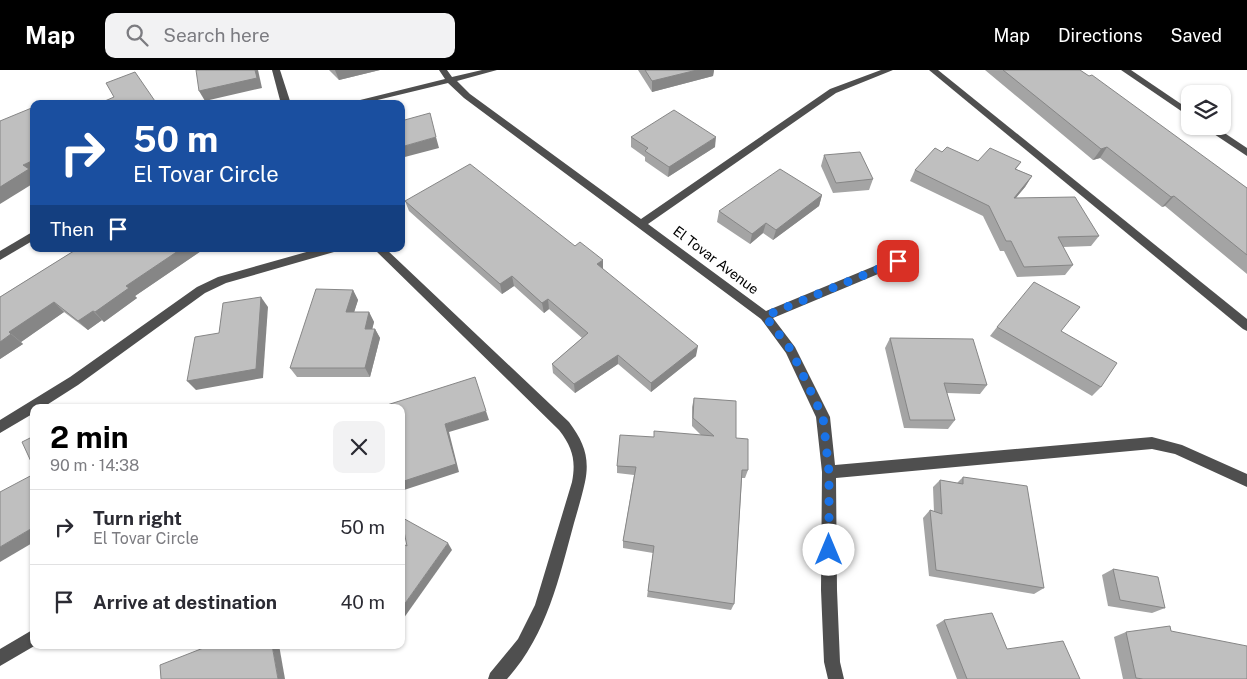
<!DOCTYPE html>
<html lang="en">
<head>
<meta charset="utf-8">
<style>
  :root { --surface:#fff; --page:#f2f2f3; --text:#2b2b33; --muted:#7c7c81; --line:#e1e1e2; --accent:#000 }
  body { margin:0; font-family:"Public Sans",sans-serif; background:var(--page); color:var(--text); height:100vh; display:flex; flex-direction:column; font-size:19px; white-space:nowrap }
  * { box-sizing:border-box; margin:0 }
  p { font-size:16px; color:var(--muted) }
  .icon { flex:none; width:28px; height:28px; fill:none; stroke:currentColor; stroke-width:2; stroke-linecap:round; stroke-linejoin:round }
  .map { position:relative; flex:1; overflow:hidden }
  .details { position:absolute; left:30px; top:334px; width:375px; height:245px; display:flex; flex-direction:column; background:var(--surface); border-radius:10px; box-shadow:0 1px 4px #0004 }
  .details>* { flex:none }
  .hud { position:absolute; left:30px; top:30px; width:375px; height:152px; border-radius:10px; box-shadow:0 1px 4px #0004; background:#1a4fa0; color:#fff; overflow:hidden }
  .buttons { position:absolute; left:1181px; top:15px; display:grid; gap:10px }
  .buttons a { display:grid; place-items:center; width:50px; height:50px; border-radius:10px; background:var(--surface); box-shadow:0 1px 4px #0004; font-size:25px }
  .pin { position:absolute; display:grid; place-items:center; width:42px; height:42px; color:#fff; margin:-21px; border-radius:10px; box-shadow:0 2px 8px #0006 }
  .me { position:absolute; width:55px; margin:-28px; rotate:0deg; stroke-linejoin:round; filter:drop-shadow(0 0 4px #0008) }
  .turn { display:flex; align-items:center; gap:18px; height:105px; padding:0 20px; font-size:22px }
  .turn .icon { width:65px; height:65px; stroke-width:2.5 }
  .turn b { display:block; font-size:35px; line-height:42px }
  .then { display:flex; align-items:center; height:48px; padding:0 20px; background:#0003; gap:10px; font-size:19px }
  .round { display:grid; place-items:center; flex:none; width:52px; height:52px; border-radius:10px; background:var(--page) }
  .overview { display:flex; align-items:center; justify-content:space-between; height:85px; padding:0 20px }
  h1 { font-size:30px; font-weight:700; line-height:38px; color:var(--accent) }
  ul { padding:0; list-style:none }
  li { display:flex; align-items:center; gap:15px; height:75px; padding:0 20px; border-top:1px solid var(--line) }
  li div { flex:1 }
  li b { display:block; font-size:19px }
  li em { font-style:normal }
  header { display:flex; align-items:center; gap:30px; box-sizing:border-box; height:70px; padding:0 25px; background:var(--accent); color:#fff }
  header strong { font-size:24px }
  nav { display:flex; gap:28px; margin-inline-start:auto; font-size:18px }
  .search { width:350px; height:45px; background:var(--page); display:flex; align-items:center; gap:12px; box-sizing:border-box; padding:0 18px; border-radius:10px; color:var(--muted); font-size:19px }
  .map>svg:first-child { display:block }
</style>
</head>
<body>
<header>
<strong>Map</strong>
<div class="search"><svg class="icon" aria-label="search" viewBox="0 0 24 24"><circle cx="10" cy="10" r="6"/><path d="M15 15l6 6"/></svg>Search here</div>
<nav><a>Map</a><a>Directions</a><a>Saved</a></nav>
</header>
<div class="map">
<svg width="1247" height="609" viewBox="0 0 1247 609">
  <rect width="100%" height="100%" fill="#fff"/>
  <g fill="none" stroke-linecap="round" stroke-linejoin="round">
    <!-- minor -->
    <g fill="#4f4f4f" fill-rule="evenodd">
      <polygon points="272,0 280,0 291,34 281,34"/>
      <polygon points="439,0 447,0 452,7 482,0 497,0 457,11 470,24 641,149 830,19 881,0 893,0 836,23 648,154 766,241 894,188 902,188 904,191 902,194 773,248 795,277 830,347 835,395 1152,367 1182,375 1247,404 1247,417 1175,384 1152,379 836,408 837,520 840,592 844,609 828,609 824,592 821,520 822,402 816,347 786,283 761,249 464,28 448,13 361,34 344,34 445,9"/>
      <polygon points="929,0 938,0 1247,249 1247,261 1243,259"/>
      <polygon points="1121,0 1131,0 1190,40 1190,47"/>
      <polygon points="1202,56 1214,56 1247,78 1247,86"/>
      <polygon points="34,161 34,170 0,190 0,181"/>
      <polygon points="317,179 335,179 334,182 226,213 205,223 78,315 42,338 34,338 34,343 0,363 0,350 70,307 197,217 218,207"/>
      <path d="M374 179H386L569 352C584 372 590 388 585 412 582 426 578 439 574 453 559 508 547 565 507 609H488L490 603 518 569 535 535 572 412C576 391 573 378 559 360Z"/>
      <polygon points="34,559 34,575 36,575 0,596 0,579"/>
    </g>
  </g>
  <!-- wall -->
  <g fill="#a4a4a4">
    <polygon points="329,0 380,0 339,10"/>
    <polygon points="638,0 714,0 713,6 652,22"/>
    <polygon points="985,0 1080,0 1247,118 1247,204 1165,136 1162,137 1100,88 1093,90"/>
    <polygon points="631,67 715,77 668,107 645,91 645,87 631,77"/>
    <polygon points="942,82 978,91 1021,92 1016,99 1032,106 1025,117 1016,128 1099,166 1091,176 1063,177 1073,195 1065,205 1017,207 1004,181 1000,181 983,146 910,111 915,100"/>
    <polygon points="824,85 873,109 869,120 833,123 821,96"/>
    <polygon points="822,125 819,136 773,170 763,163 750,174 717,152 719,141"/>
    <polygon points="405,131 575,176 603,190 603,199 696,286 651,322 618,294 575,323 553,303 552,294 582,268 549,239 544,243 514,216 502,224 409,141"/>
    <polygon points="77,179 204,179 135,226 137,228 104,252 102,250 88,260 64,242 21,272 23,274 0,289 0,227"/>
    <polygon points="353,220 358,230 354,242 369,242 374,252 372,259 375,259 380,268 370,307 297,307 290,298"/>
    <polygon points="997,257 1061,261 1101,317 1092,326 990,266"/>
    <polygon points="890,268 987,315 980,324 947,323 955,350 948,359 904,358 885,278"/>
    <polygon points="694,328 736,368 748,400 745,408 742,408 734,534 731,540 647,527 653,483 623,478 623,471 634,405 617,403 617,396 654,367 701,365 692,356 692,337"/>
    <polygon points="963,407 1044,518 1034,524 929,506 923,448 930,440 934,442 933,417 940,410 957,413"/>
    <polygon points="1113,499 1165,538 1152,543 1108,536 1102,505"/>
    <polygon points="944,550 1007,579 1080,609 957,609 936,555"/>
    <polygon points="1171,561 1247,609 1123,609 1114,567 1126,562"/>
  </g>
  <!-- shaded-wall -->
  <g fill="#868686">
    <polygon points="255,0 258,0 262,18 205,31 199,21"/>
    <polygon points="335,0 380,0 339,10"/>
    <polygon points="697,0 714,0 713,6 652,22 652,11"/>
    <polygon points="436,67 439,78 401,88 401,77"/>
    <polygon points="716,67 715,77 668,107 669,97"/>
    <polygon points="1107,77 1100,88 1093,90 1101,79"/>
    <polygon points="34,90 34,113 0,134 0,117 23,95"/>
    <polygon points="1032,106 1025,117 1007,138 1014,128"/>
    <polygon points="822,125 819,136 773,170 776,160"/>
    <polygon points="1174,126 1165,136 1162,137 1171,127"/>
    <polygon points="766,153 763,163 750,174 752,164"/>
    <polygon points="181,179 204,179 135,226 137,228 104,252 95,242 126,216"/>
    <polygon points="603,190 603,200 597,194"/>
    <polygon points="512,206 514,216 502,224 500,214"/>
    <polygon points="353,220 358,230 351,252 346,242"/>
    <polygon points="261,227 268,237 263,308 196,320 187,311"/>
    <polygon points="548,229 549,239 544,243 542,233"/>
    <polygon points="54,232 64,242 21,272 9,262"/>
    <polygon points="93,241 102,250 88,260 78,251"/>
    <polygon points="369,242 374,252 370,268 365,259"/>
    <polygon points="375,259 380,268 370,307 365,298"/>
    <polygon points="11,264 23,274 0,289 0,272"/>
    <polygon points="698,276 696,286 651,322 651,313"/>
    <polygon points="618,285 618,294 575,323 574,314"/>
    <polygon points="486,341 489,350 449,362 459,402 401,421 401,412 445,354"/>
    <polygon points="34,457 34,472 0,492 0,477"/>
    <polygon points="448,473 452,480 401,552 401,539"/>
    <polygon points="272,575 279,575 285,609 278,609"/>
  </g>
  <!-- building -->
  <g fill="#bfbfbf" stroke="#868686">
    <polygon points="196,0 255,0 257,8 199,21"/>
    <polygon points="645,0 697,0 652,11"/>
    <polygon points="1003,0 1080,0 1089,6 1092,5 1247,118 1247,185 1174,126 1171,127 1107,77 1101,79"/>
    <polygon points="135,2 157,34 98,34 114,27 106,13"/>
    <polygon points="34,37 34,90 23,95 29,99 0,117 0,51"/>
    <polygon points="674,40 716,67 669,97 645,81 648,78 631,67"/>
    <polygon points="430,43 436,67 401,77 401,51"/>
    <polygon points="947,77 978,91 990,78 1021,92 1015,99 1032,106 1014,128 1075,127 1099,166 1058,167 1073,195 1024,197 1011,171 1006,171 989,136 915,100 935,78 942,82"/>
    <polygon points="860,82 873,109 836,113 824,85"/>
    <polygon points="470,94 575,176 580,172 603,190 597,194 698,276 651,313 618,285 574,314 552,294 588,263 548,229 542,233 512,206 500,214 405,131"/>
    <polygon points="780,99 822,125 776,160 766,153 752,164 719,141"/>
    <polygon points="77,179 181,179 126,216 129,218 95,242 93,241 78,251 54,232 9,262 11,264 0,272 0,227"/>
    <polygon points="1034,212 1080,237 1061,261 1117,293 1101,317 997,257"/>
    <polygon points="316,219 353,220 346,242 369,242 365,259 375,259 365,298 290,298"/>
    <polygon points="261,227 256,299 187,311 195,267 219,263 223,233"/>
    <polygon points="890,268 973,269 987,315 944,313 955,350 910,350"/>
    <polygon points="475,307 486,341 445,354 456,394 401,412 401,338 387,338 387,335"/>
    <polygon points="694,328 736,331 736,368 748,369 748,400 742,400 734,534 648,521 654,476 623,471 636,397 617,396 620,365 654,367 654,361 714,366 693,348"/>
    <polygon points="34,366 34,398 22,372"/>
    <polygon points="34,404 34,457 0,477 0,422"/>
    <polygon points="963,407 1027,416 1044,518 936,500 930,440 942,444 940,410 963,414"/>
    <polygon points="401,447 448,473 401,539 401,473 407,476"/>
    <polygon points="1113,499 1158,507 1165,538 1120,530"/>
    <polygon points="992,543 1007,579 1063,571 1080,609 967,609 944,550"/>
    <polygon points="1170,556 1171,561 1247,576 1247,609 1143,609 1136,608 1126,562"/>
    <polygon points="211,575 272,575 278,609 161,609 160,595"/>
  </g>
  <g fill="none" stroke-linecap="round" stroke-linejoin="round">
    <!-- route -->
    <polyline stroke="#1a73e8" stroke-width="9" stroke-dasharray="0 16.2" points="829,480 829,402 823,347 791,280 765,246 898,191"/>
  </g>
  <g text-anchor="middle" stroke-width="4.5" stroke-linejoin="round" paint-order="stroke">
    <!-- street labels -->
    <g font-size="14" fill="#000" stroke="#fff">
      <text transform="translate(716 190) rotate(37)" y="5">El Tovar Avenue</text>
    </g>
  </g>
</svg>
<div class="buttons">
<a><svg class="icon" aria-label="layers" viewBox="0 0 24 24"><path d="M12 4l9 5-9 5-9-5zM3 14l9 5 9-5"/></svg></a>
</div>
<div class="pin" style="left:898px;top:191px;background:#d93025"><svg class="icon" aria-label="arrive" viewBox="0 0 24 24"><path d="M6 21V4h12l-3 4 3 4H6"/></svg></div>
<svg class="me" style="left:829px;top:480px" viewBox="-20 -20 40 40"><circle r="19" fill="#fff"/><path d="M0-13L10 11 0 6-10 11z" fill="#1a73e8"/></svg>
<div class="hud">
<div class="turn"><svg class="icon" aria-label="right" viewBox="0 0 24 24"><path d="M7 20v-9h11M14 6l5 5-5 5"/></svg><div><b>50 m</b>El Tovar Circle</div></div>
<div class="then">Then<svg class="icon" aria-label="arrive" viewBox="0 0 24 24"><path d="M6 21V4h12l-3 4 3 4H6"/></svg></div>
</div>
<section class="details">
<div class="overview"><div><h1>2 min</h1><p>90 m · 14:38</p></div><a class="round"><svg class="icon" aria-label="close" viewBox="0 0 24 24"><path d="M6 6l12 12M18 6L6 18"/></svg></a></div>
<ul>
<li><svg class="icon" aria-label="right" viewBox="0 0 24 24"><path d="M7 20v-9h11M14 6l5 5-5 5"/></svg><div><b>Turn right</b><p>El Tovar Circle</p></div><em>50 m</em></li>
<li><svg class="icon" aria-label="arrive" viewBox="0 0 24 24"><path d="M6 21V4h12l-3 4 3 4H6"/></svg><div><b>Arrive at destination</b></div><em>40 m</em></li>
</ul>
</section>
</div>
</body>
</html>
